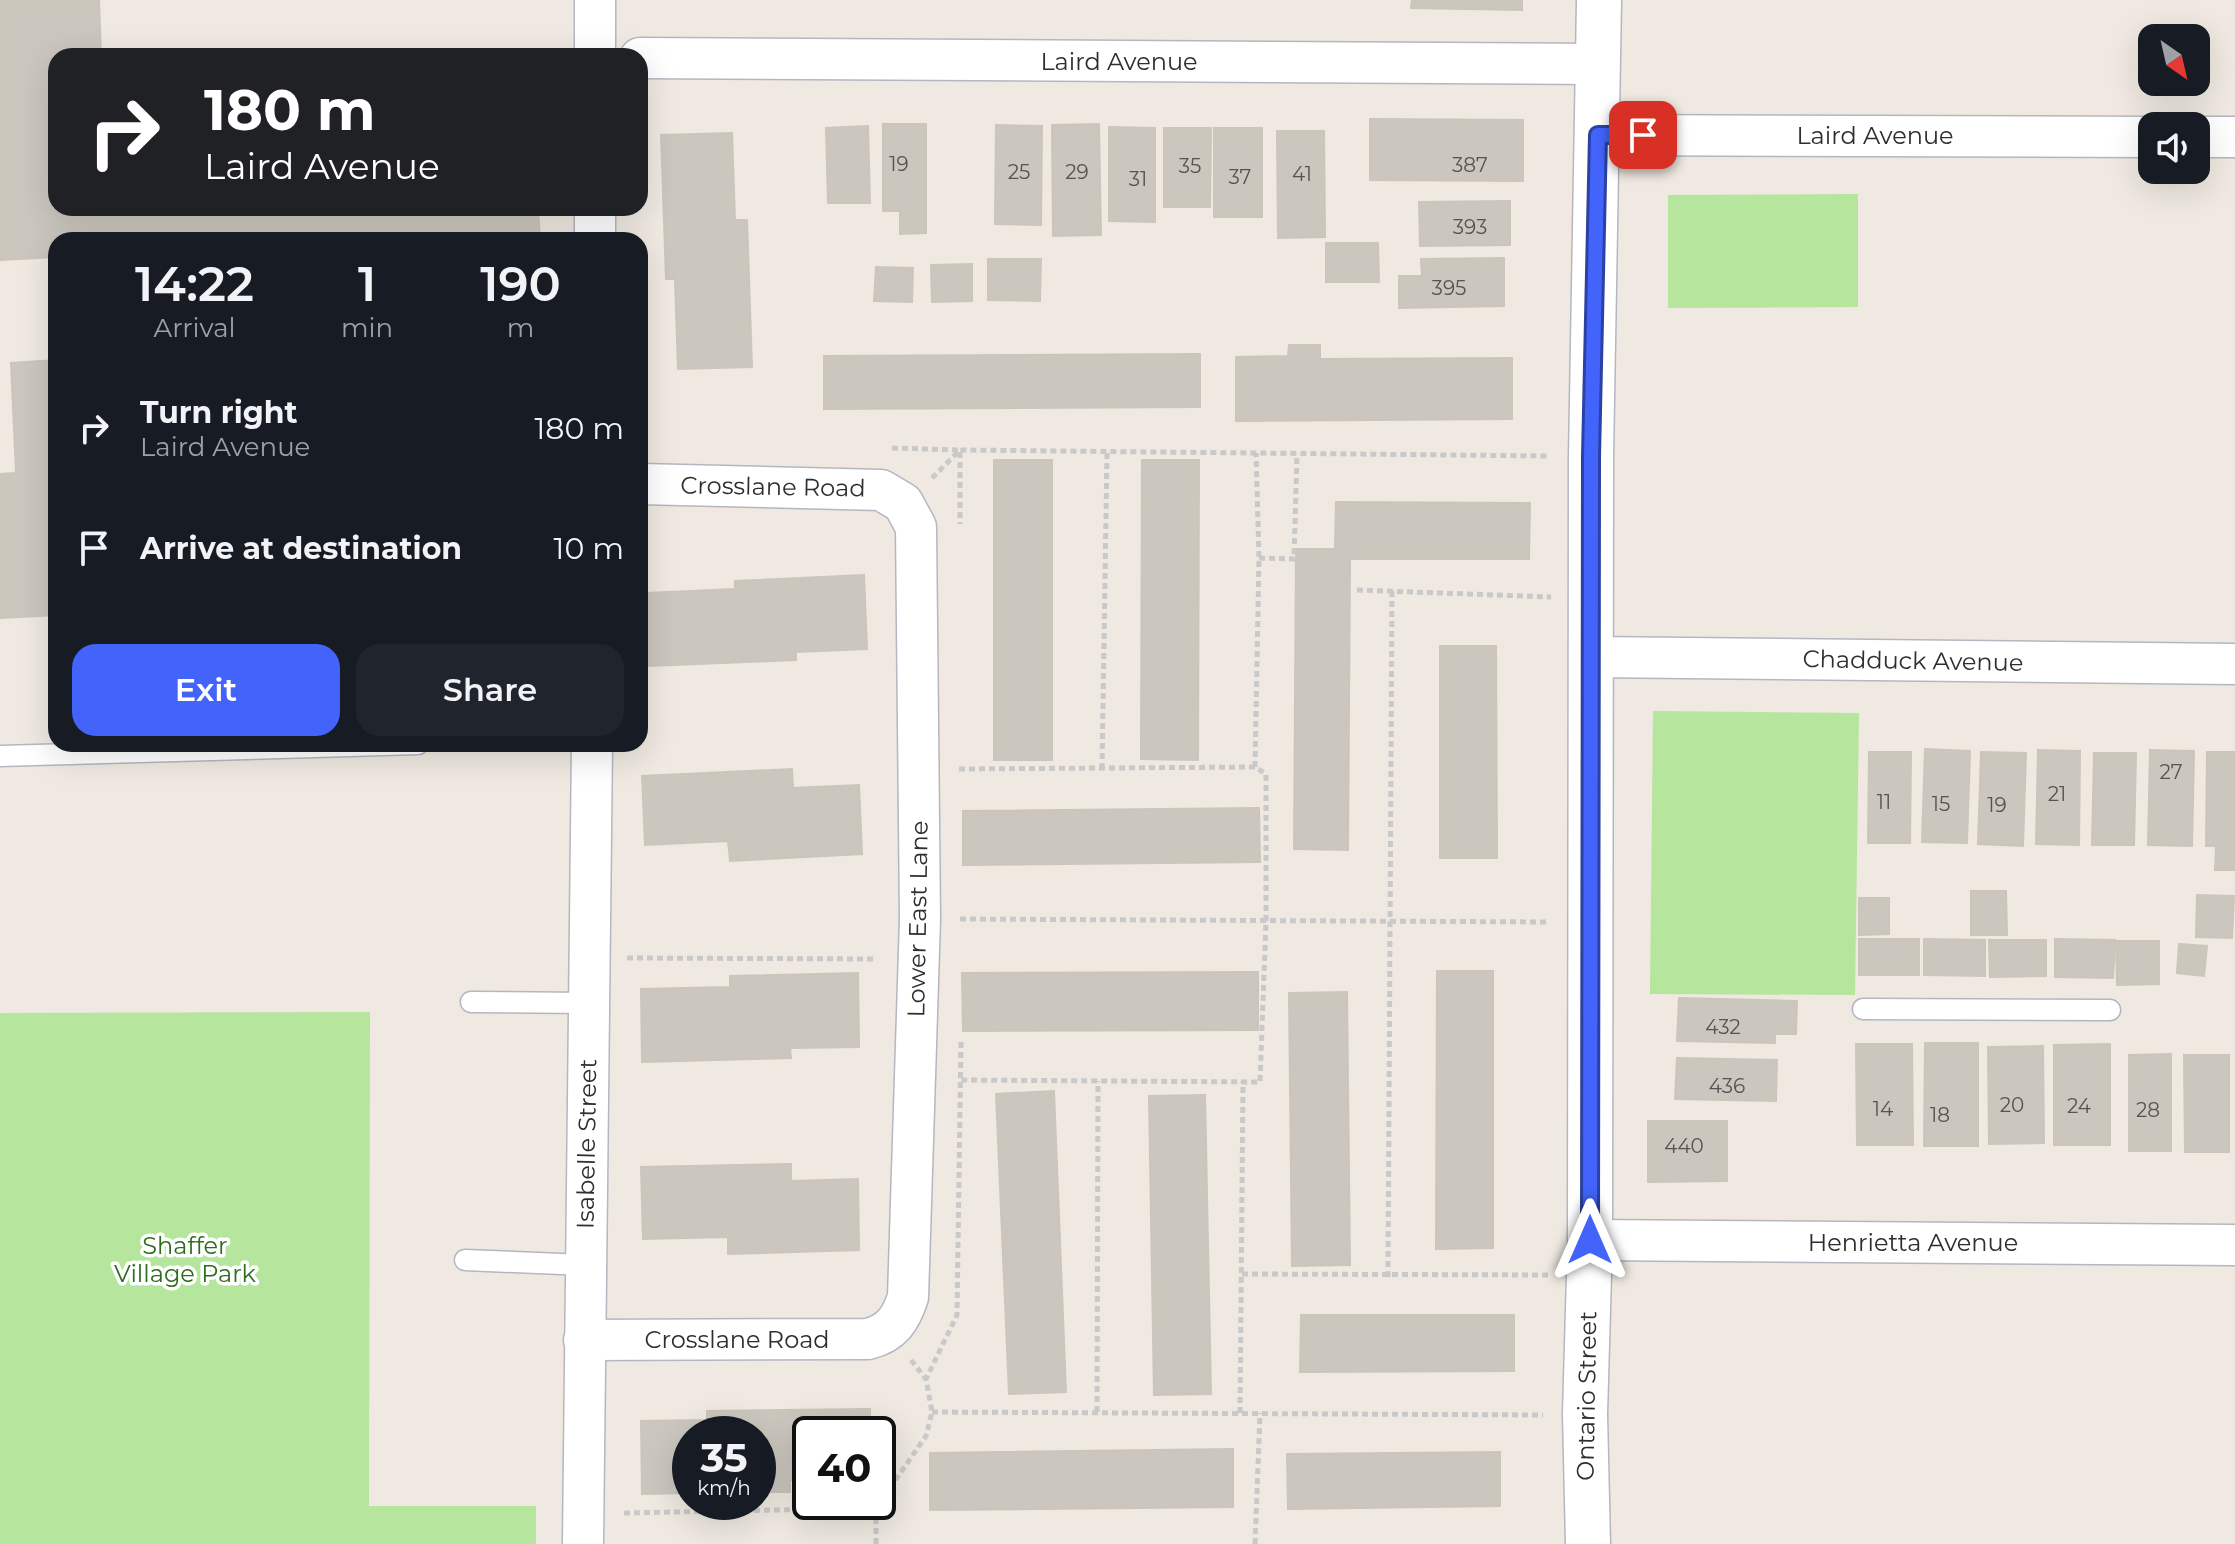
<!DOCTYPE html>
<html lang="en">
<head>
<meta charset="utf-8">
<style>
  :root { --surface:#171b24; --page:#20242c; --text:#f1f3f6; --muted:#9ea1a6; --accent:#4264fb }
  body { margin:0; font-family:Montserrat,sans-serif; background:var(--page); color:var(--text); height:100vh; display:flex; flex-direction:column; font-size:30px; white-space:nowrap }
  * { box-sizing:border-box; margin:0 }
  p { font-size:26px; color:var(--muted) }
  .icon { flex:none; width:44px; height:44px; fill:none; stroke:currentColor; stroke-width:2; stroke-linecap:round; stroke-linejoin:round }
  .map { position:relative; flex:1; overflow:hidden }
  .side { position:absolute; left:48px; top:232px; width:600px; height:520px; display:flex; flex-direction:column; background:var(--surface); border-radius:24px; box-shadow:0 8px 32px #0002 }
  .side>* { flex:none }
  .top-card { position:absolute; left:48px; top:48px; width:600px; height:168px; border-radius:24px; box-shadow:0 8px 32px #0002; background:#202124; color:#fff; overflow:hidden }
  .needle { width:52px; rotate:146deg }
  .fabs { position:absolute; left:2138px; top:24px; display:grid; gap:16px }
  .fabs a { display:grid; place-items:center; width:72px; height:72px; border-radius:16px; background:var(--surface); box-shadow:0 8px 32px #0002; font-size:40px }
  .speed { position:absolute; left:672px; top:1416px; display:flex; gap:16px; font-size:40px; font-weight:700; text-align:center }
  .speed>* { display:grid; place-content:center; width:104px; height:104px; border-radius:50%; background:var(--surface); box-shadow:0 8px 32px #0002; line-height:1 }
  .speed small { font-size:20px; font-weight:400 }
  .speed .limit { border:4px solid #111; border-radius:12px; background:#fff; color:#111 }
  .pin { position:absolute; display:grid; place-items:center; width:68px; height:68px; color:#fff; margin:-34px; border-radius:16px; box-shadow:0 4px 12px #0006 }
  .me { position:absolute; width:88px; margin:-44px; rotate:0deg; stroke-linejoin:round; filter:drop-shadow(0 0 6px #0008) }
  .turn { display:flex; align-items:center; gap:28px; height:168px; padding:0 24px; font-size:36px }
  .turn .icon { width:104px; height:104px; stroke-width:2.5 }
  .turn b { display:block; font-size:56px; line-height:68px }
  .eta { display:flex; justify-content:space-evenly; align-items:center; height:136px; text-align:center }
  .eta b { font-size:48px; font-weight:600; line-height:56px }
  .cta { display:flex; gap:16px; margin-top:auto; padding:16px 24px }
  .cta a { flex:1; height:92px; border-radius:24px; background:var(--accent); color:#fff; font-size:32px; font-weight:600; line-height:92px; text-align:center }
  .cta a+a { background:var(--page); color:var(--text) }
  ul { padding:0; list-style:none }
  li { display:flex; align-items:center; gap:24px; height:120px; padding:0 24px }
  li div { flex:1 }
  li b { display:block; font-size:30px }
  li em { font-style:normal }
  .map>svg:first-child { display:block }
</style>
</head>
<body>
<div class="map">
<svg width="2235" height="1544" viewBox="0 0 2235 1544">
  <rect width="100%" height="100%" fill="#efe9e1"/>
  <!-- green -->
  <g fill="#b6e59e">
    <polygon points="1858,194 1858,307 1668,308 1668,195"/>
    <polygon points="1653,711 1859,713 1855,995 1650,994"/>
    <polygon points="370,1012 369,1506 536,1506 536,1544 0,1544 0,1013"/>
  </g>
  <!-- building -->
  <g fill="#cbc7bf" stroke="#cbc5ba" stroke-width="2">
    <polygon points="0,0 99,0 101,56 56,56 56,208 538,208 540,240 56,240 56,257 0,260"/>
    <polygon points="1412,0 1522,0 1522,10 1411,8"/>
    <polygon points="1370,119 1523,120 1523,181 1370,180"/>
    <polygon points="883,124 926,124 926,233 900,234 900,211 883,211"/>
    <polygon points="1099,124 1101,235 1053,236 1052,125"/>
    <polygon points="996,125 1042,126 1041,225 995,224"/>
    <polygon points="868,126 870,203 828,203 826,128"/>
    <polygon points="1109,127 1155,128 1155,222 1109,221"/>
    <polygon points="1164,128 1211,128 1210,207 1164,207"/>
    <rect x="1214" y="128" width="48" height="89"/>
    <polygon points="1277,131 1324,131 1325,237 1278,238"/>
    <polygon points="732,133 735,220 747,220 752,367 678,369 675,279 666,279 661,135"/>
    <polygon points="1510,201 1510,245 1420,246 1419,202"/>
    <polygon points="1326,243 1378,243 1379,282 1326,282"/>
    <polygon points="1504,258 1504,306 1399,308 1399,276 1422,276 1421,259"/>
    <polygon points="988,259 1041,259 1040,301 988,300"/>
    <polygon points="972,264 972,301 932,302 931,265"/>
    <polygon points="876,267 913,268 912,302 874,301"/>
    <polygon points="1289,345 1320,345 1320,359 1512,358 1512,419 1236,421 1236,357 1288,356"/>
    <polygon points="1200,354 1200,407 824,409 824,356"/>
    <polygon points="56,360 56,615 0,618 0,474 16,473 11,363"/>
    <rect x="994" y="460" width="58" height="300"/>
    <polygon points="1142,460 1199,460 1198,760 1141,759"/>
    <polygon points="1336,502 1530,503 1529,559 1350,559 1348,850 1294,849 1296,549 1335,549"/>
    <polygon points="864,575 867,649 796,652 796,660 649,666 647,593 735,589 735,581"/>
    <polygon points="1440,646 1496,646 1497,858 1440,858"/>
    <polygon points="1925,749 1970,751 1967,843 1922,842"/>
    <polygon points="2038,750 2080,751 2079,845 2036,844"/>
    <polygon points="2150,750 2194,751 2192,846 2148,845"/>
    <polygon points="1869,752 1911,752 1910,843 1868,843"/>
    <polygon points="1981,752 2026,753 2023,846 1978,844"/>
    <polygon points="2207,752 2235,752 2235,870 2215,870 2216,846 2206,846"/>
    <polygon points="2094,753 2136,753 2134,845 2092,845"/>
    <polygon points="792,769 793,788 859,785 862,854 730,861 728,841 645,845 642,776"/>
    <polygon points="1259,808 1260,862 963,865 963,811"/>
    <polygon points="1971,891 2006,891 2007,935 1971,935"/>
    <polygon points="2197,895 2234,896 2232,938 2196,937"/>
    <polygon points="1859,898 1889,898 1889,934 1859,935"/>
    <rect x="1859" y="939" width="60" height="36"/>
    <polygon points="1924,939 1985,940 1985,976 1924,975"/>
    <polygon points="2055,939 2115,940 2113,978 2055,977"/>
    <polygon points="1989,940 2046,940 2046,976 1990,977"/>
    <polygon points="2116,941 2159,941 2159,984 2117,985"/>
    <polygon points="2179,944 2207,946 2204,976 2177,973"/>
    <polygon points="1437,971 1493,971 1493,1248 1436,1249"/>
    <polygon points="1258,972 1258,1030 963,1031 962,973"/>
    <polygon points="858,973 859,1047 790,1048 791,1058 642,1062 641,989 730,987 730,976"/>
    <polygon points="1347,992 1350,1265 1292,1266 1289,993"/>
    <polygon points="1679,998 1797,1001 1796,1034 1775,1034 1775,1043 1677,1041"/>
    <polygon points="1925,1043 1978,1043 1978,1146 1924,1146"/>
    <polygon points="1856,1044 1912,1044 1913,1145 1857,1145"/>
    <polygon points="2110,1044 2110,1145 2054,1145 2054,1045"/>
    <polygon points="2043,1046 2044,1143 1989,1144 1988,1047"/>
    <polygon points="2171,1054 2171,1151 2129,1151 2129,1055"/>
    <polygon points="2184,1055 2229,1055 2229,1152 2185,1152"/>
    <polygon points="1677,1058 1777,1060 1776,1101 1675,1099"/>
    <polygon points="1054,1091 1066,1392 1009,1394 996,1094"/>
    <polygon points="1205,1095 1211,1394 1154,1395 1149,1096"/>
    <polygon points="1648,1121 1727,1121 1727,1181 1648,1182"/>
    <polygon points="791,1164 791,1181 858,1179 859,1250 728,1254 728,1237 643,1239 641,1167"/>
    <polygon points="1301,1315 1514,1315 1514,1371 1300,1372"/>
    <polygon points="870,1409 870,1434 810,1434 810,1480 790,1480 790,1492 758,1492 758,1434 690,1434 690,1493 642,1494 641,1421 707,1420 707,1411"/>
    <polygon points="1233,1449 1233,1507 930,1510 930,1453"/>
    <polygon points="1500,1452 1500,1506 1288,1509 1287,1454"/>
  </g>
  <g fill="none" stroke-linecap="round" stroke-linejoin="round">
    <defs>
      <g id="lane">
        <polyline points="0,756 418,744"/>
        <polyline points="471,1002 589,1003"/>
        <polyline points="1863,1009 2110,1010"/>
        <polyline points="465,1260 585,1265"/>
      </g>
      <g id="street">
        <polyline points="595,56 595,0"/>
        <polyline points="640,58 1599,64"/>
        <polyline points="1598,135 2152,137"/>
        <polyline points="2196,137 2235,137"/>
        <polyline points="595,208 595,240"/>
        <polyline points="1592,657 2235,664"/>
        <polyline points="1590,1240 2235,1245"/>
        <path d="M584 1340 868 1339C892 1333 901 1319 908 1297L920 919 916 527 903 503 881 490 640 484"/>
        <polyline points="583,1544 592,744"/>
      </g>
      <polyline id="secondary" points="1588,1544 1585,1414 1590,1240 1591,457 1599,0"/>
    </defs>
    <!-- lane casing -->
    <use href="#lane" stroke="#b4b7c1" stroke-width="23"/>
    <!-- street casing -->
    <use href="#street" stroke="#b4b7c1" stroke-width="43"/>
    <!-- secondary casing -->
    <use href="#secondary" stroke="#b4b7c1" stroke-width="47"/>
    <!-- path -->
    <g stroke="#c9c9c9" stroke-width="5" stroke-dasharray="6 4" stroke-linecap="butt">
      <polyline points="892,448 960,450 960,524"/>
      <polyline points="932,478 960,450 1550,456"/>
      <polyline points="1259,558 1294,559 1297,454"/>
      <polyline points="1357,590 1551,597"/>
      <polyline points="1255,767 1259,558 1256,453"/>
      <polyline points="959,769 1255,767 1266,774 1266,921 1260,1082 961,1080"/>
      <polyline points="1102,769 1107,452"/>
      <polyline points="960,919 1550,922"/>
      <polyline points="627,958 877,959"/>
      <polyline points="1242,1274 1548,1275"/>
      <polyline points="1388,1277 1392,591"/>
      <polyline points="911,1360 926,1379"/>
      <polyline points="932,1412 1543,1415"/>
      <polyline points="1097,1412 1098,1081"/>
      <polyline points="1240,1413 1243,1081"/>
      <polyline points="624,1513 876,1508"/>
      <polyline points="876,1544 876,1508 926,1436 932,1412 926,1379 957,1315 961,1042"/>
      <polyline points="1255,1544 1260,1413"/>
    </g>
    <!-- lane -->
    <use href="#lane" stroke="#fff" stroke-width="20"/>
    <!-- street -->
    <use href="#street" stroke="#fff" stroke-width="40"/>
    <!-- secondary -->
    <use href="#secondary" stroke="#fff" stroke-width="44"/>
  </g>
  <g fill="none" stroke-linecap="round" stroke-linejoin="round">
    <defs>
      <polyline id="route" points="1590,1240 1591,457 1598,135 1643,135"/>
    </defs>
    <!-- route casing -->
    <use href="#route" stroke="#2b41a3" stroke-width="20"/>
    <!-- route -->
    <use href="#route" stroke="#4264fb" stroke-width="14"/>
  </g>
  <g text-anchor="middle" stroke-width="7" stroke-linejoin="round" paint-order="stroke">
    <!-- number labels -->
    <g font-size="20" fill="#555452">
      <text x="899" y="171">19</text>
      <text x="1470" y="172">387</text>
      <text x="1190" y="173">35</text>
      <text x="1019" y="179">25</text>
      <text x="1077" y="179">29</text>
      <text x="1302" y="181">41</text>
      <text x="1240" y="184">37</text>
      <text x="1138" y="186">31</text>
      <text x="1470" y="234">393</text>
      <text x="1449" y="295">395</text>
      <text x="2171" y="779">27</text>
      <text x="2057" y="801">21</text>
      <text x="1884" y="809">11</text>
      <text x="1941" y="811">15</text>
      <text x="1997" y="812">19</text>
      <text x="1723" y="1034">432</text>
      <text x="1727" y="1093">436</text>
      <text x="2012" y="1112">20</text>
      <text x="2079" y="1113">24</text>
      <text x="1883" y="1116">14</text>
      <text x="2148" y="1117">28</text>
      <text x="1940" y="1122">18</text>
      <text x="1684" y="1153">440</text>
    </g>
    <!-- street labels -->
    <g font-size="24" fill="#2e2e2e" stroke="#fff">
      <text x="1119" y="70">Laird Avenue</text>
      <text x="1875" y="144">Laird Avenue</text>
      <text transform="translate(773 487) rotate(1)" y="8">Crosslane Road</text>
      <text transform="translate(1913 661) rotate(1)" y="8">Chadduck Avenue</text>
      <text transform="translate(918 919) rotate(-89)" y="8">Lower East Lane</text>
      <text transform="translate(587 1144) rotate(-89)" y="8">Isabelle Street</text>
      <text x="1913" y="1251">Henrietta Avenue</text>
      <text x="737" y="1348">Crosslane Road</text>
      <text transform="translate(1587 1396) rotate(-89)" y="8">Ontario Street</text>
    </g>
    <!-- park labels -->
    <g font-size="24" fill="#2c6e1b" stroke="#fff">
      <text x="185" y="1254">Shaffer<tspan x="185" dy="28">Village Park</tspan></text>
    </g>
  </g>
</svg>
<div class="fabs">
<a><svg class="needle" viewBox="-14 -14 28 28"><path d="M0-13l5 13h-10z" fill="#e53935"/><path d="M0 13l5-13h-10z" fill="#9ea1a6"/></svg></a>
<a><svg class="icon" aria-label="sound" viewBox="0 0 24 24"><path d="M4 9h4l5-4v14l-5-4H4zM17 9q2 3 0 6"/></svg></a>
</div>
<div class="speed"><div>35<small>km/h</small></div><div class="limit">40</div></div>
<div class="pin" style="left:1643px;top:135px;background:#d93025"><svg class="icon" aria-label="arrive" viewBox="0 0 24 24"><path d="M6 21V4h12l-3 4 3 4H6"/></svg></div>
<svg class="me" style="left:1590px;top:1240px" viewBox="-20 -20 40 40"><path d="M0-17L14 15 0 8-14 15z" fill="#4264fb" stroke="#fff" stroke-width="4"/></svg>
<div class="top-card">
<div class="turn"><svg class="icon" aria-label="right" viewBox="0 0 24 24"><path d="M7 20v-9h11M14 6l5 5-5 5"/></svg><div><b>180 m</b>Laird Avenue</div></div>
</div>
<section class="side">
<div class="eta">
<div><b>14:22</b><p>Arrival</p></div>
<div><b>1</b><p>min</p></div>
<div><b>190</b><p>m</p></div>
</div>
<ul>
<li><svg class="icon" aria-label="right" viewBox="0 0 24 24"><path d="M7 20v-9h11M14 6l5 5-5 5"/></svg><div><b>Turn right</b><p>Laird Avenue</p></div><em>180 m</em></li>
<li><svg class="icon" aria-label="arrive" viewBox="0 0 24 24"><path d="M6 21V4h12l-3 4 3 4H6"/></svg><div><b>Arrive at destination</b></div><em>10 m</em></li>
</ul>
<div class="cta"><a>Exit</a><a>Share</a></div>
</section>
</div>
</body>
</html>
